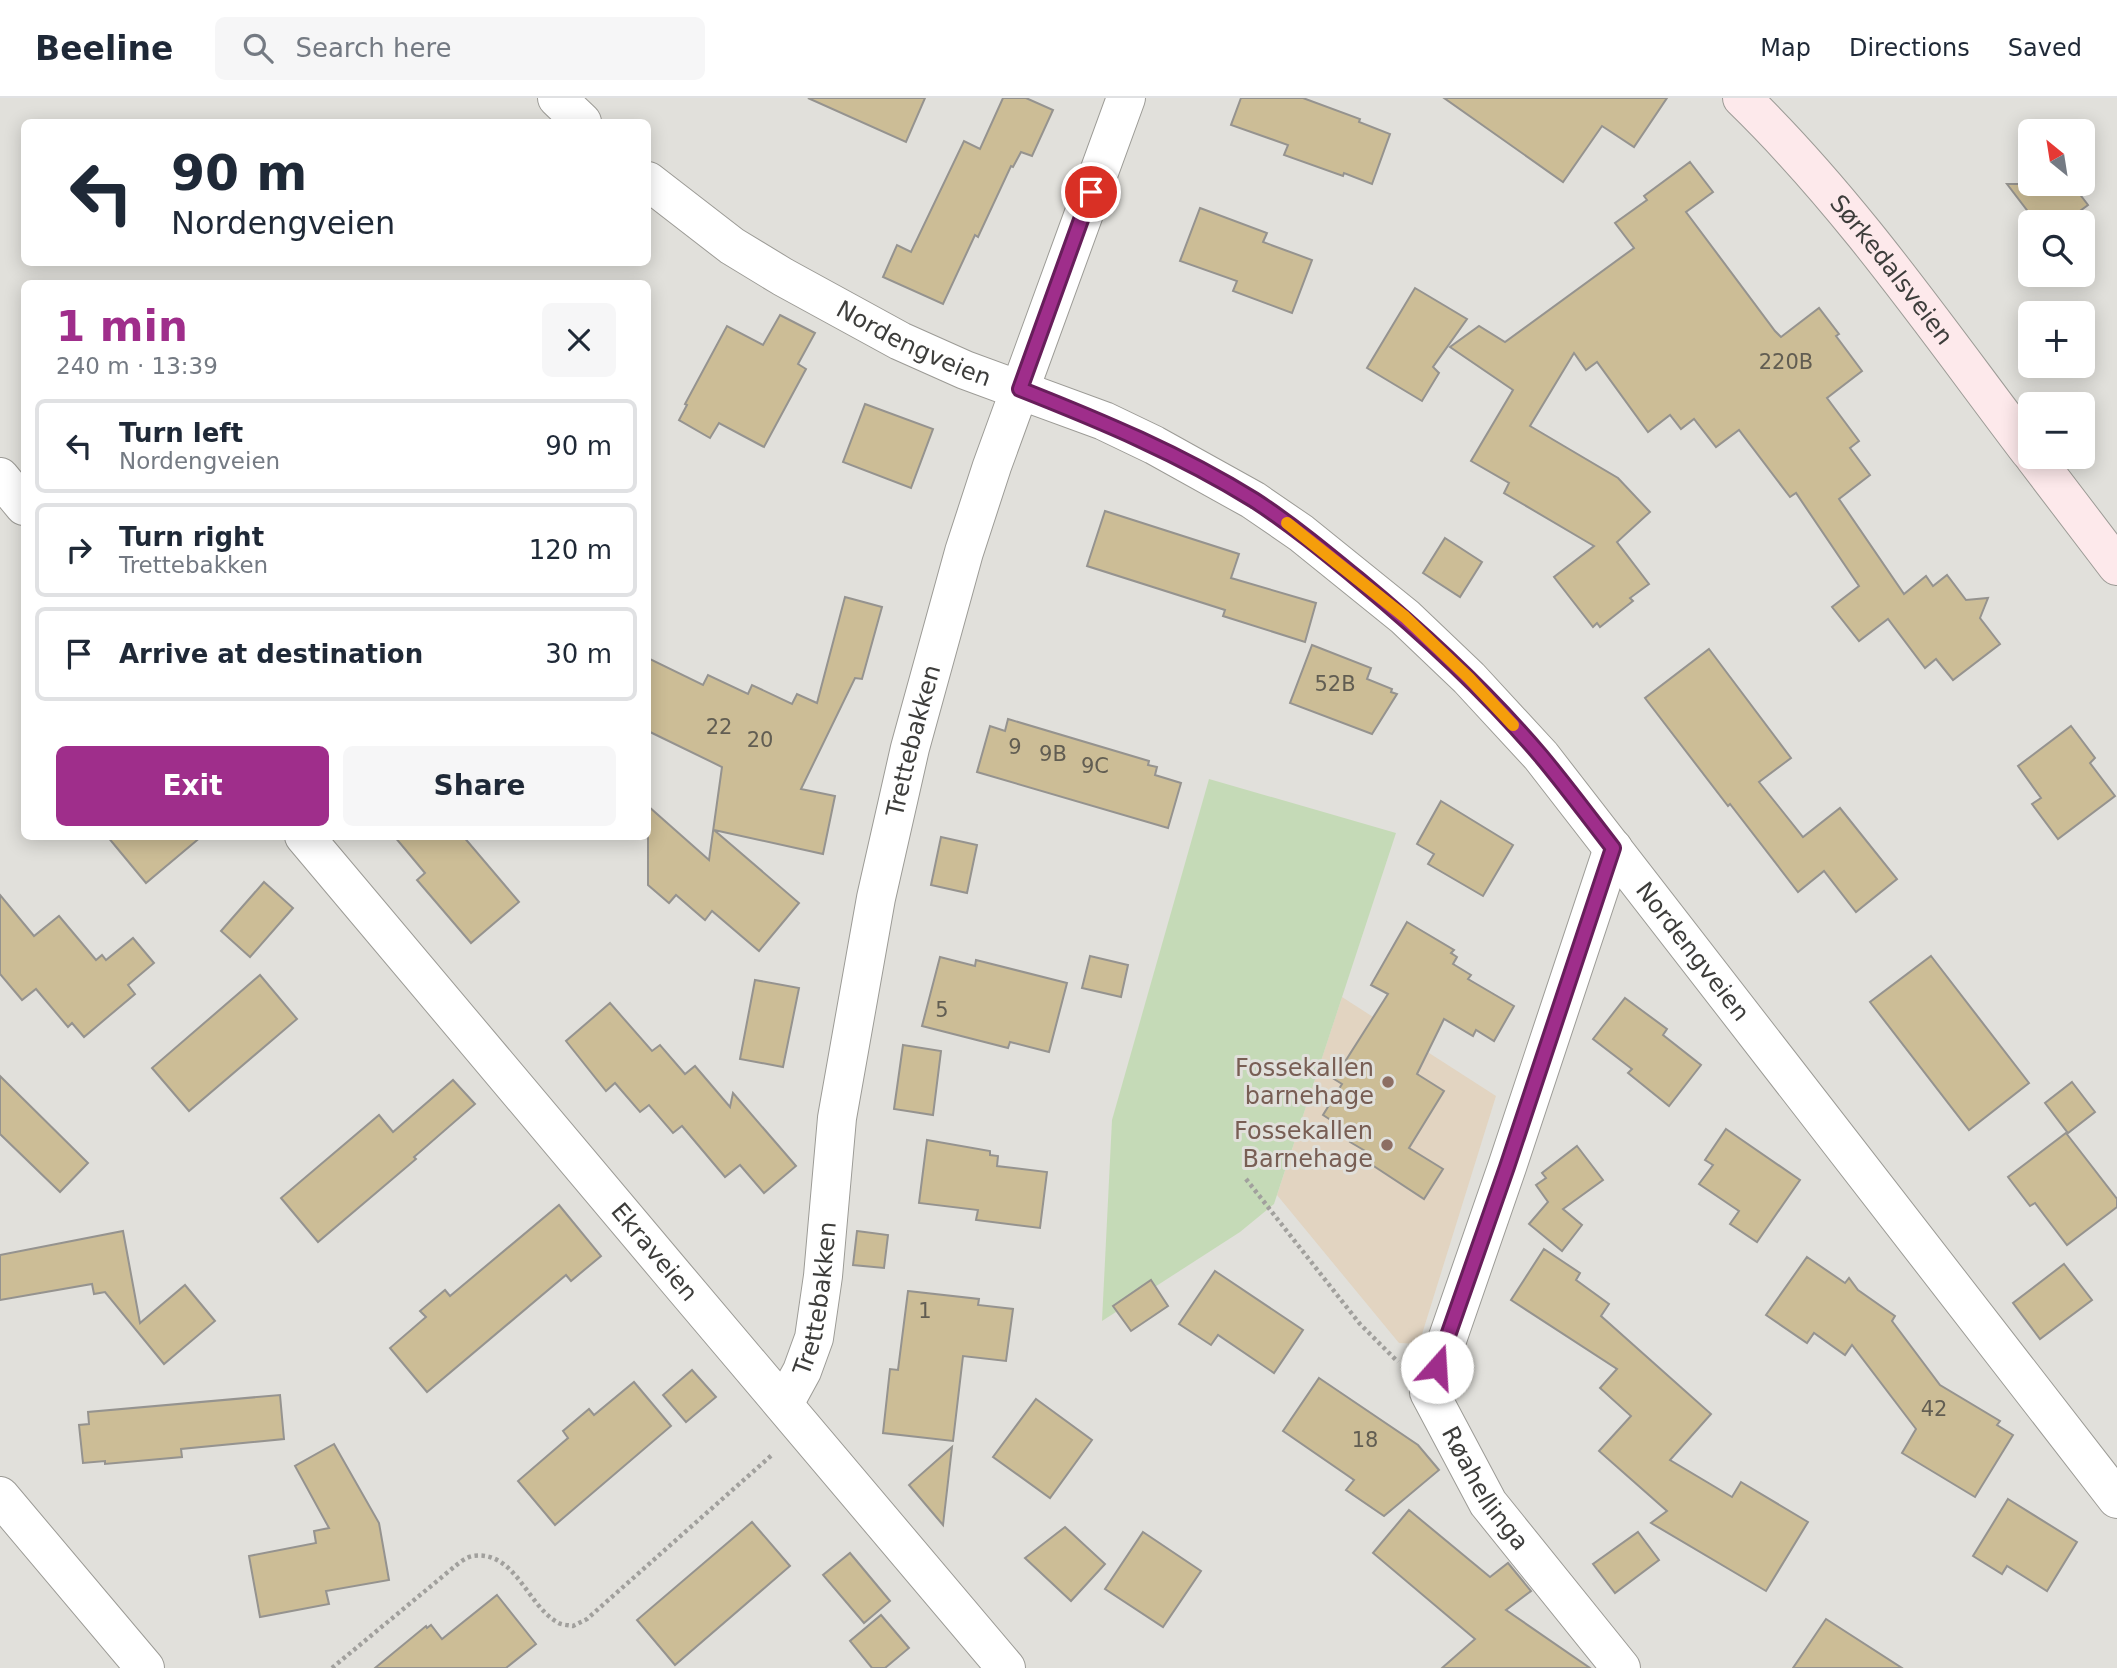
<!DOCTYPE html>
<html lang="en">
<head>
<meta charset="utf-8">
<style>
  :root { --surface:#fff; --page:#f6f6f7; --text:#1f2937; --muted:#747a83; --line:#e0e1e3; --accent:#9f2e8b }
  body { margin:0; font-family:"DejaVu Sans",sans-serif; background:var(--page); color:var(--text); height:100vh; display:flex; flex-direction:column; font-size:26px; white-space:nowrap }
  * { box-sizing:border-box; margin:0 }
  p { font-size:23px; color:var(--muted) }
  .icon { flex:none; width:38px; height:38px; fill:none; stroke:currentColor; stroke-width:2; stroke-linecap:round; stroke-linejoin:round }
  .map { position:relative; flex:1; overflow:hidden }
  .drawer { position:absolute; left:21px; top:182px; width:630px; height:560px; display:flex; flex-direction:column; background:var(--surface); border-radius:10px; box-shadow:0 4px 18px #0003 }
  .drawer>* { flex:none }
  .hud { position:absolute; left:21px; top:21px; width:630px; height:147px; border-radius:10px; box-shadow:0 4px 18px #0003; background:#fff; color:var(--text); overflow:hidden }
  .needle { width:46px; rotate:330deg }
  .buttons { position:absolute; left:2018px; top:21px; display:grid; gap:14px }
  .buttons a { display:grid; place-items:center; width:77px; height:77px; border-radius:10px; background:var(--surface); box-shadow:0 4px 18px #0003; font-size:35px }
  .pin { position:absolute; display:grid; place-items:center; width:60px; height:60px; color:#fff; margin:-30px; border:4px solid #fff; border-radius:50%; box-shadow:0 2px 7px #0007 }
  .me { position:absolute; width:77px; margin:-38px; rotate:19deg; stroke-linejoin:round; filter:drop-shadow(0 0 5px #0008) }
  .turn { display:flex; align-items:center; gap:24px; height:147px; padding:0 35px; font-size:32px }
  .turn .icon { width:91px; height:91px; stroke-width:2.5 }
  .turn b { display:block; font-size:49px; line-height:60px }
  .round { display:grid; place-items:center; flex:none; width:74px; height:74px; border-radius:10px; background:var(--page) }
  .summary { display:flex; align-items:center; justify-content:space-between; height:119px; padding:0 35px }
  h1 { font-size:42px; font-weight:800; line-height:52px; color:var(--accent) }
  .action { display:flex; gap:14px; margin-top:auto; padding:14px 35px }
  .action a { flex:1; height:80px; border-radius:10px; background:var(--accent); color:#fff; font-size:28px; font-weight:800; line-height:80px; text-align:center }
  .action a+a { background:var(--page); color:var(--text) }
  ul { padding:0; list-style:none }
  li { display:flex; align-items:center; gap:21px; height:94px; margin:0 14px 10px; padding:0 21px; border:4px solid var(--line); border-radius:10px }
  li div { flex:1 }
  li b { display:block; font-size:26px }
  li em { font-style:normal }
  header { display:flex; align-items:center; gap:42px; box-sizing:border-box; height:98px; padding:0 35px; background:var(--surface); border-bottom:2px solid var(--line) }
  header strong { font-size:33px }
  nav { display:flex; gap:38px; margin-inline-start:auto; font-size:24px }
  .search { width:490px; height:63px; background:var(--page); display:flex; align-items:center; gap:18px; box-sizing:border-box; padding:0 24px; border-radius:10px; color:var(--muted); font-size:26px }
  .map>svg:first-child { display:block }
</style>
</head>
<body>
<header>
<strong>Beeline</strong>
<div class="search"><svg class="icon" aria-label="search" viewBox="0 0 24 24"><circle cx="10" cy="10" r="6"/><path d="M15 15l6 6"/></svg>Search here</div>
<nav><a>Map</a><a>Directions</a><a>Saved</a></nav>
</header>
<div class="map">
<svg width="2117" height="1570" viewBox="0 0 2117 1570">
  <rect width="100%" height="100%" fill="#e1e0db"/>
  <!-- education -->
  <polygon fill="#e2d4c1" points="1342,899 1496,998 1419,1246 1399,1245 1277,1097"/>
  <!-- green -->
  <polygon fill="#c5dab7" points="1209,681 1396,735 1274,1106 1240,1134 1102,1223 1112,1022"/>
  <!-- building -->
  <g fill="#ccbd96" stroke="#95938f" stroke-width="2">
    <polygon points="808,0 925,0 906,44"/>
    <polygon points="1003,0 1026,0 1053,12 1032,58 1021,54 1013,69 1011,68 978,139 975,137 943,206 883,179 897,147 911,154 964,43 980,51"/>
    <polygon points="1241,0 1303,0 1360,21 1359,24 1390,36 1372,86 1344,75 1343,78 1284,57 1288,47 1231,27"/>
    <polygon points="1444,0 1667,0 1634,49 1602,28 1563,84"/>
    <polygon points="1690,64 1713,94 1686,114 1775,233 1781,239 1819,210 1839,236 1836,238 1862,273 1827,300 1859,343 1850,350 1870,377 1839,401 1904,496 1926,478 1933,488 1947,477 1966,502 1988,500 1980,520 2000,546 1953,582 1936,561 1925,570 1888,521 1859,543 1832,509 1859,488 1796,395 1790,399 1739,332 1716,349 1694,321 1681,331 1670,317 1648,334 1597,264 1586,272 1574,255 1530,328 1618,380 1650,414 1617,444 1649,486 1630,500 1633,503 1600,529 1597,525 1593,529 1554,479 1594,448 1504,395 1509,385 1471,363 1513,292 1450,249 1479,228 1505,244 1634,150 1615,125 1647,102 1644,98"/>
    <polygon points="2007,86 2072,86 2088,107 2065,124 2036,124"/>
    <polygon points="1200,110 1267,135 1263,144 1312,162 1292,215 1233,193 1237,183 1180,163"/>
    <polygon points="1415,190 1467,221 1433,269 1439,275 1422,303 1367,270"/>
    <polygon points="780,217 815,235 798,266 806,271 764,349 719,325 710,340 679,322 687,307 685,306 727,228 763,247"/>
    <polygon points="865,306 933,331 911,390 843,364"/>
    <polygon points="1105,413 1239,456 1231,480 1316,505 1305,544 1223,518 1225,512 1087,468"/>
    <polygon points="1445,440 1482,464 1460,499 1423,475"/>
    <polygon points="845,499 882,509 862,581 855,580 801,691 835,698 823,756 714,732 799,805 759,853 712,813 705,822 676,797 669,805 648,787 648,708 709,762 722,669 648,633 648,560 703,587 708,577 748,596 752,587 792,606 797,596 817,605"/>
    <polygon points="1312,547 1371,570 1367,581 1392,591 1391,594 1397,596 1372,636 1290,605"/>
    <polygon points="1709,551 1791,660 1759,684 1803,739 1840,710 1897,781 1856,814 1824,773 1798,794 1730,706 1728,708 1645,600"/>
    <polygon points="1008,621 1149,663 1148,667 1157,669 1155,677 1181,685 1168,730 977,674 990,628 1005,633"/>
    <polygon points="2071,628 2095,660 2090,665 2115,698 2058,741 2032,706 2041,700 2018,668"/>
    <polygon points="1441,703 1513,747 1483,798 1428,766 1434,756 1417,746"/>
    <polygon points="107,738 202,738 146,785"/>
    <polygon points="394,738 463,738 519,804 471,845 417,782 425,775"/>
    <polygon points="941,739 977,747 967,795 931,787"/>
    <polygon points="264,784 293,810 250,859 221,833"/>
    <polygon points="0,797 34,838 59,818 96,862 102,857 106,862 133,840 154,865 128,887 135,896 84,939 72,925 68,929 36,891 22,902 0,876"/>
    <polygon points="1407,824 1454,852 1451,855 1457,859 1453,866 1471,877 1468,881 1514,908 1494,943 1476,932 1473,938 1444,921 1417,976 1444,993 1409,1050 1443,1071 1424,1101 1363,1061 1367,1054 1350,1044 1354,1037 1323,1017 1342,986 1334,981 1388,896 1371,887"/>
    <polygon points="1090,858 1128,867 1121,899 1082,890"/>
    <polygon points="1931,858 2029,985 1969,1032 1870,904"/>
    <polygon points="940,859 975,868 976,862 1067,885 1049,954 1010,944 1008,950 922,928"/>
    <polygon points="260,877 297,921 189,1013 152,970"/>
    <polygon points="755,882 799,890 783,969 740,961"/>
    <polygon points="1625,900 1667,931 1663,937 1701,967 1669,1008 1628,975 1632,971 1593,941"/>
    <polygon points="610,905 652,953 660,947 685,976 695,968 730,1009 733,995 796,1068 764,1095 740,1067 725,1079 682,1028 673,1035 649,1007 640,1014 615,985 606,993 566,943"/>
    <polygon points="903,947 941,953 933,1017 894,1011"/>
    <polygon points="0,978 88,1065 60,1094 0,1036"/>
    <polygon points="453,982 475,1006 414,1059 416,1061 318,1144 281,1100 379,1017 393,1034"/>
    <polygon points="2072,984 2095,1014 2068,1035 2045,1005"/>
    <polygon points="1726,1031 1800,1082 1757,1144 1730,1126 1739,1113 1699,1086 1713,1067 1705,1062"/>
    <polygon points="2066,1035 2117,1101 2117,1109 2067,1147 2035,1105 2030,1108 2008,1079"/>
    <polygon points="927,1042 990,1053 990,1057 998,1058 997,1068 1047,1074 1040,1130 976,1122 978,1112 919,1105"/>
    <polygon points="1577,1048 1603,1082 1563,1111 1582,1127 1562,1153 1529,1126 1548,1104 1536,1087 1546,1080 1542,1075"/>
    <polygon points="559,1107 601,1158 571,1183 566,1177 427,1294 390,1250 426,1219 420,1213 445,1192 450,1198"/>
    <polygon points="123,1133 140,1225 185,1187 215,1223 164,1266 105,1194 94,1196 92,1186 0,1202 0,1157"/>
    <polygon points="857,1133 888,1137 884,1170 853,1167"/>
    <polygon points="1544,1151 1580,1175 1576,1182 1609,1206 1601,1218 1711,1316 1670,1362 1732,1399 1741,1384 1808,1424 1766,1493 1651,1425 1667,1413 1599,1353 1631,1318 1600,1290 1617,1271 1511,1202"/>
    <polygon points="1807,1159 1845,1185 1849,1180 1858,1192 1895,1218 1892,1223 1940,1287 2000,1323 1997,1327 2013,1337 1975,1399 1902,1355 1916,1331 1852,1247 1845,1257 1814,1235 1807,1245 1766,1217"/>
    <polygon points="2064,1166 2092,1202 2040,1241 2013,1205"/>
    <polygon points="1215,1173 1303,1232 1274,1275 1218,1237 1211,1247 1179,1226"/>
    <polygon points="1151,1182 1168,1208 1131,1233 1113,1208"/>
    <polygon points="908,1193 979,1201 978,1207 1013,1211 1006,1263 963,1258 953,1343 883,1335 890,1271 898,1272"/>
    <polygon points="692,1272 716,1299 686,1324 663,1297"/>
    <polygon points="1319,1280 1418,1347 1439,1372 1384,1418 1346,1392 1354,1382 1283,1333"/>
    <polygon points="634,1284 671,1328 555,1427 518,1383 568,1340 563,1333 589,1311 594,1317"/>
    <polygon points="280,1297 284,1341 181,1351 182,1359 105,1366 105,1363 83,1365 79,1327 89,1326 88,1314"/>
    <polygon points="1036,1301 1092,1342 1050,1400 993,1359"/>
    <polygon points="334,1346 379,1425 389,1482 326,1493 329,1506 260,1519 249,1458 316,1445 314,1433 329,1430 295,1368"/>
    <polygon points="952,1349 943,1427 909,1387"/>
    <polygon points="2008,1401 2077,1444 2047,1493 2007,1468 2002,1476 1973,1458"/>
    <polygon points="1409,1412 1490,1479 1508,1465 1531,1493 1506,1512 1590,1570 1442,1570 1475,1541 1373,1455"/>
    <polygon points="752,1424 790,1468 675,1567 637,1522"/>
    <polygon points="1065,1429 1105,1466 1071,1503 1025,1460"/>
    <polygon points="1143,1434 1201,1473 1163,1529 1105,1491"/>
    <polygon points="1638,1434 1659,1462 1615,1495 1593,1466"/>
    <polygon points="850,1455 890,1503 864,1525 823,1477"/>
    <polygon points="497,1497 536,1546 506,1570 375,1570 426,1528 427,1530 431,1527 442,1541"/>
    <polygon points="881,1517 909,1550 885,1570 872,1570 850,1543"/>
    <polygon points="1826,1521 1902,1570 1793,1570"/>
  </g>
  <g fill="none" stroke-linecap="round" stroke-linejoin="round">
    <defs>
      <g id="street">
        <polyline points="557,0 582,24"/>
        <path id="s1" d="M648 83 732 148 783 179 900 243 965 272 1104 323 1154 347 1253 402 1301 435 1405 519 1469 580 1541 658 2117 1401"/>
        <polyline points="0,379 24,408"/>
        <path id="s2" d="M304 738C539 1015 770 1294 1006 1570"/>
        <path id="s3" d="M1613 750 1507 1069 1429 1294 1488 1405 1621 1570"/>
        <path id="s4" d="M784 1306 802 1273 814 1240 823 1178 837 1020 876 800 910 650 964 454 992 368 1126 0"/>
        <polyline points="0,1398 145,1570"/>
      </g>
      <g id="secondary">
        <path id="s5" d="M1742 0C1851 106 1938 233 2030 354"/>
        <polyline points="2034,359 2117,468"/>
      </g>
    </defs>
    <!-- street casing -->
    <use href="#street" stroke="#9c9b96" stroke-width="40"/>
    <!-- secondary casing -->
    <use href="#secondary" stroke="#9c9b96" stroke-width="40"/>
    <!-- path -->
    <g stroke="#a1a09d" stroke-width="4.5" stroke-dasharray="3.5 3.5" stroke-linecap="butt">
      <polyline points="1246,1081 1360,1226 1398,1264"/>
      <path d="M332 1570 454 1469C459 1465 466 1459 473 1458 515 1452 527 1507 557 1524 561 1527 568 1527 573 1528L587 1521 773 1356"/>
    </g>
    <!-- street -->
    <use href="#street" stroke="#fff" stroke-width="38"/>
    <!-- secondary -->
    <use href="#secondary" stroke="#fde9eb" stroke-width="38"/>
  </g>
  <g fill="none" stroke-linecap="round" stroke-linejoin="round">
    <defs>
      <path id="route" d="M1091 94 1020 291C1101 323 1180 356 1254 402 1291 426 1325 454 1359 482 1424 536 1486 593 1541 658 1566 688 1589 719 1613 750L1507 1069 1437 1269"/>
    </defs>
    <!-- route casing -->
    <use href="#route" stroke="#671e5a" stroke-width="18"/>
    <!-- route -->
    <use href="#route" stroke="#9f2e8b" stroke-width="12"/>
    <!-- slow -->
    <polyline stroke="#f59e0b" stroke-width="12" points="1287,425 1405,519 1469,580 1513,627"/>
  </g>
  <!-- markers -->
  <g fill="#8d6e63" stroke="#e1e0db" stroke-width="2.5">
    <circle cx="1388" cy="984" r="7"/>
    <circle cx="1387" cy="1047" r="7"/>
  </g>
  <g text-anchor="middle" stroke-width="6" stroke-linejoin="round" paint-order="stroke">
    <!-- number labels -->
    <g font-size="21" fill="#615d52">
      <text x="1786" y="271">220B</text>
      <text x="1335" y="593">52B</text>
      <text x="719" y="636">22</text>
      <text x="760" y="649">20</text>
      <text x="1015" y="656">9</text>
      <text x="1053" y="663">9B</text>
      <text x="1095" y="675">9C</text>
      <text x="942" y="919">5</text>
      <text x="925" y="1220">1</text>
      <text x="1934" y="1318">42</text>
      <text x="1365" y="1349">18</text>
    </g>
    <!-- street labels -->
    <g font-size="24" fill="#3d3d3b" stroke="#e1e0db">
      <text dy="8" stroke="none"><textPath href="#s5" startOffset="228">Sørkedalsveien</textPath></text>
      <text dy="8" stroke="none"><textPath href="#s1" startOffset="313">Nordengveien</textPath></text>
      <text dy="8" stroke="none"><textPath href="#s4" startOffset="679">Trettebakken</textPath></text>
      <text dy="8" stroke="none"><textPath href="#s1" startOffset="1321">Nordengveien</textPath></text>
      <text dy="8" stroke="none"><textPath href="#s2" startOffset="544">Ekraveien</textPath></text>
      <text dy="8" stroke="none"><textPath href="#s4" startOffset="112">Trettebakken</textPath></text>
      <text dy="8" stroke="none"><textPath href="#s3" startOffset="686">Røahellinga</textPath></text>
    </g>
    <!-- education labels -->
    <g font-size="24" fill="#785e54" stroke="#e1e0db" text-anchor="end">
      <text x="1374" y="978">Fossekallen<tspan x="1374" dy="28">barnehage</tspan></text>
      <text x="1373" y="1041">Fossekallen<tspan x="1373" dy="28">Barnehage</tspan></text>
    </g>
  </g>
</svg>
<div class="buttons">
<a><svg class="needle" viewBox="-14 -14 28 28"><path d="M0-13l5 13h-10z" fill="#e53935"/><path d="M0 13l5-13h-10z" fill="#747a83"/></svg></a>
<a><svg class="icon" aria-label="search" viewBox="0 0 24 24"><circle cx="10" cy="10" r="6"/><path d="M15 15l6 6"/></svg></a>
<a>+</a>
<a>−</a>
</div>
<div class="pin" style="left:1091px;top:94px;background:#d93025"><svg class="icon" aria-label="arrive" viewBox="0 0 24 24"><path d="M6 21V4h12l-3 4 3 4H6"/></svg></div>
<svg class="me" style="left:1437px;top:1269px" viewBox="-20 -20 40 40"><circle r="19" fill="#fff"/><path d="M0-13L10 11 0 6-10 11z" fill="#9f2e8b"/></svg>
<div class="hud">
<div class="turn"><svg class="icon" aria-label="left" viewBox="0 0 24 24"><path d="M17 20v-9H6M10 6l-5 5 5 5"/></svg><div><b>90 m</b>Nordengveien</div></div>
</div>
<section class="drawer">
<div class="summary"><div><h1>1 min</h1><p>240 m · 13:39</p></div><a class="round"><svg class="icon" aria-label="close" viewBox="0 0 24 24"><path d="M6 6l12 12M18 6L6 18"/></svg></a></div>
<ul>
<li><svg class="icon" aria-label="left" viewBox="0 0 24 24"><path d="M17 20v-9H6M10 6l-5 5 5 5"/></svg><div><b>Turn left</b><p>Nordengveien</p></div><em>90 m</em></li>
<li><svg class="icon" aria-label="right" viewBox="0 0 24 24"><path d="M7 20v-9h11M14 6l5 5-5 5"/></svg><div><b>Turn right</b><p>Trettebakken</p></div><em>120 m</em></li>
<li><svg class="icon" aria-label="arrive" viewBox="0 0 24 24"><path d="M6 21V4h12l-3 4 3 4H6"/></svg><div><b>Arrive at destination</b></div><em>30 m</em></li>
</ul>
<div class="action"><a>Exit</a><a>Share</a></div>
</section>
</div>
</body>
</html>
